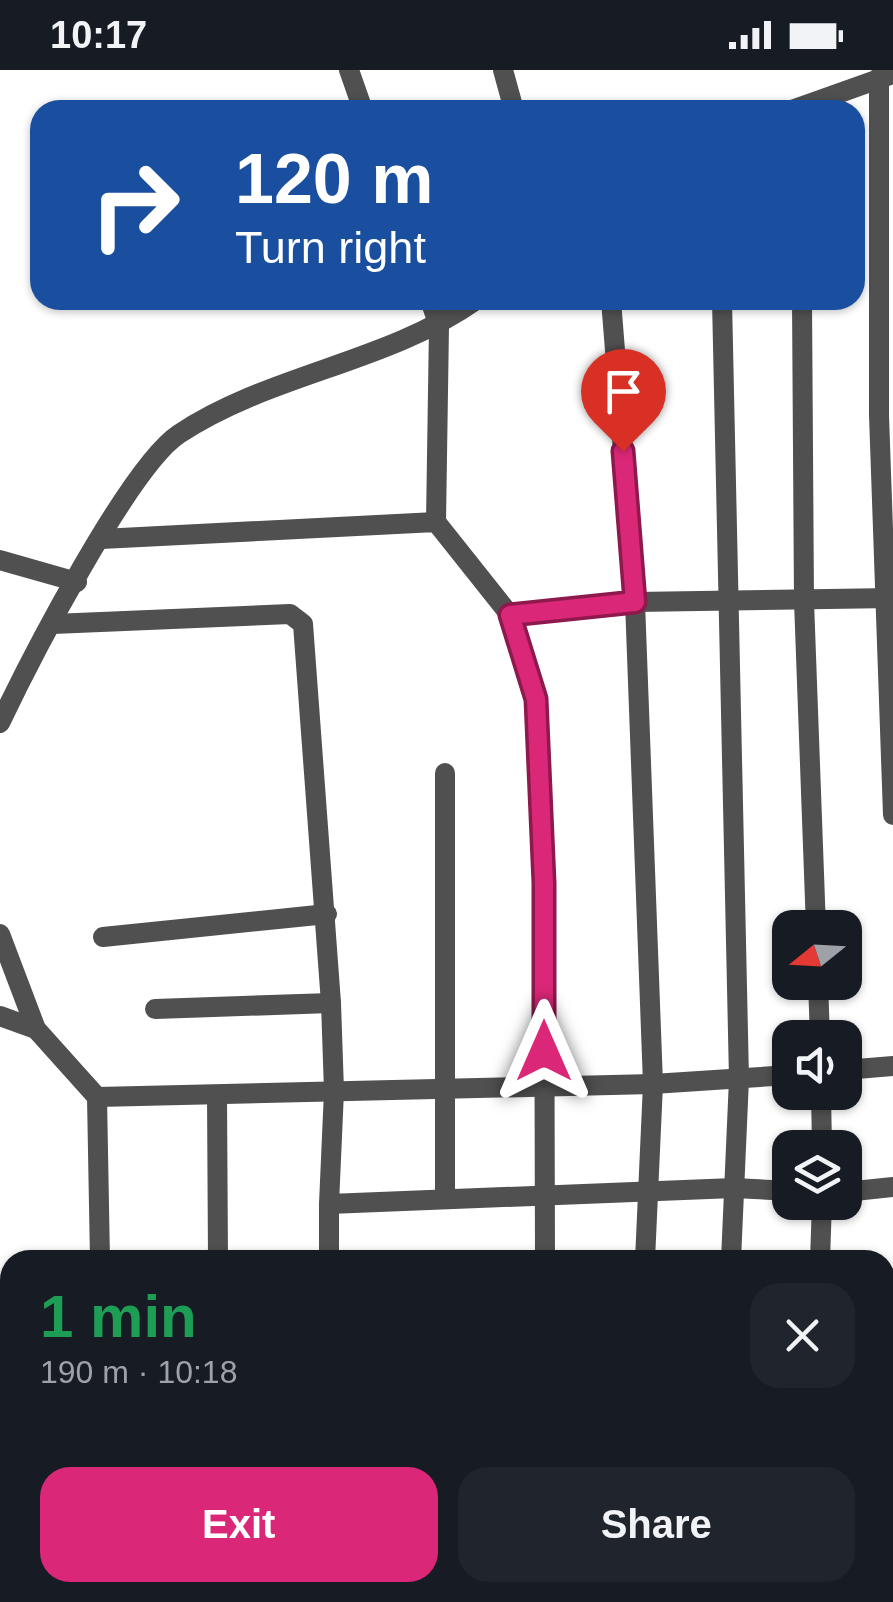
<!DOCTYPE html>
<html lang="en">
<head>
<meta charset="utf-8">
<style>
  :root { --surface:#171b24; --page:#20242c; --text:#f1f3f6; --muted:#9ea1a6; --accent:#db2777 }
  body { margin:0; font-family:Helvetica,sans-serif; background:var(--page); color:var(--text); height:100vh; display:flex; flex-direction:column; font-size:38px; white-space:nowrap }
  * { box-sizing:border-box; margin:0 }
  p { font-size:32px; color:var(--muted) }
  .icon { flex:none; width:55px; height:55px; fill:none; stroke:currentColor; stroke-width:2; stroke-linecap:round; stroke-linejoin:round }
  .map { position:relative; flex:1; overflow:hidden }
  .sheet { position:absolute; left:0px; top:1180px; width:895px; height:352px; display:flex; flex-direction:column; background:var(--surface); border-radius:30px 30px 0 0; box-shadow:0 2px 8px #0004 }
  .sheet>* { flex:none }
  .top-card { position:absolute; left:30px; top:30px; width:835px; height:210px; border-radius:30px; box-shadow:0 2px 8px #0004; background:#1a4fa0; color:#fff; overflow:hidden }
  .needle { width:65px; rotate:252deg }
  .controls { position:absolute; left:772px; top:840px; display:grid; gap:20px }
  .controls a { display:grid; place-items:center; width:90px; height:90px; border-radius:20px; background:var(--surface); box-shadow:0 2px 8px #0004; font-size:50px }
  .pin { position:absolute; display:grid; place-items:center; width:85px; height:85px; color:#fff; margin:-102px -42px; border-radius:50% 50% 50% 0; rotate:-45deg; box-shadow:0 0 10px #0007 }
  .pin .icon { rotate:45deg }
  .me { position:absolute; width:110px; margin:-55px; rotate:0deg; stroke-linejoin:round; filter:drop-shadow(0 0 8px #0008) }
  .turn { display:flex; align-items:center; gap:35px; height:210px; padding:0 40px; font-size:45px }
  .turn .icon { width:130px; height:130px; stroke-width:2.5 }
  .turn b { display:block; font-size:70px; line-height:85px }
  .round { display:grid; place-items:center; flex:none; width:105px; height:105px; border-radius:30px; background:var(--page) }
  .overview { display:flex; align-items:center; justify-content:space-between; height:170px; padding:0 40px }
  h1 { font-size:60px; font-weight:600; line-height:75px; color:#1e9e55 }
  .primary-button { display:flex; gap:20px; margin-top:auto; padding:20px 40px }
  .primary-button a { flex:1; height:115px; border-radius:30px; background:var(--accent); color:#fff; font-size:40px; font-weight:600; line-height:115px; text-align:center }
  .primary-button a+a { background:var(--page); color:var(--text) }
  .status { display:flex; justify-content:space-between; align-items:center; height:70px; padding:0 50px; background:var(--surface); direction:ltr }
  .status svg { height:28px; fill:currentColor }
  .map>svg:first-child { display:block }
</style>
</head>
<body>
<div class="status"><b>10:17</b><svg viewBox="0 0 49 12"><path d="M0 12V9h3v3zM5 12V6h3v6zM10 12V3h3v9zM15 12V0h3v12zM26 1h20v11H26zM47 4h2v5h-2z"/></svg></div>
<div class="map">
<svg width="893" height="1532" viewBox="0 0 893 1532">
  <rect width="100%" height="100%" fill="#fff"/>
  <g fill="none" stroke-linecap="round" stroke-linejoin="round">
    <!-- minor -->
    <g stroke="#505050" stroke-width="20">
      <polyline points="349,0 363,40"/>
      <polyline points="503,0 514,40"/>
      <polyline points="879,7 879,345 893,745"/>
      <polyline points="792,40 893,4"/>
      <polyline points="430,230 439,256 436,452"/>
      <polyline points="611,230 635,532 653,1014 645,1190"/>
      <polyline points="722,230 739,1009 731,1190"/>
      <polyline points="802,230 804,531 816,858"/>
      <polyline points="101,469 436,452 510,545 535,629 544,813 545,1190"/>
      <polyline points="0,490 77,512"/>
      <polyline points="510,545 635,532 893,528"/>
      <polyline points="53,554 290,544 303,554 331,933 334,1021 329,1134 734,1118 790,1121"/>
      <path d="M0 653C29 592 129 397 179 364 269 304 387 293 476 230"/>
      <polyline points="0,864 36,959 97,1027 653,1014 790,1005"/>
      <polyline points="103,867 327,844"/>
      <polyline points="818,912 820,968"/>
      <polyline points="155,939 331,933"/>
      <polyline points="0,946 36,959"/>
      <polyline points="845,1000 893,996"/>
      <polyline points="821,1022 822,1078"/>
      <polyline points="217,1025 218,1190"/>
      <polyline points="97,1027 100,1190"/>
      <polyline points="845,1122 893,1117"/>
      <polyline points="445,1129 445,703"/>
      <polyline points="329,1134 329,1190"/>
      <polyline points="820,1190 822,1132"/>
      <polyline points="0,1339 10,1337"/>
      <polyline points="0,1378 10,1457"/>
      <polyline points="18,1522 19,1532"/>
      <polyline points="549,1522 549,1532"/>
      <polyline points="321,1532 322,1522"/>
      <polyline points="640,1532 640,1522"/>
      <polyline points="718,1532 718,1522"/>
      <polyline points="806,1532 806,1522"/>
    </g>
  </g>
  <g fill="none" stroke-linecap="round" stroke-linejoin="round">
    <defs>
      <polyline id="route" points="544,981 544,813 536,629 510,545 635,532 623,381"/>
    </defs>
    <!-- route casing -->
    <use href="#route" stroke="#8e194d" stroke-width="25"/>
    <!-- route -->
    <use href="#route" stroke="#db2777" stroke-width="18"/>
  </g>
</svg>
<div class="controls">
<a><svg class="needle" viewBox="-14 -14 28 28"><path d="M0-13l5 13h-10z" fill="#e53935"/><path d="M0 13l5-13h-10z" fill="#9ea1a6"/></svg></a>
<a><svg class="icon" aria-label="sound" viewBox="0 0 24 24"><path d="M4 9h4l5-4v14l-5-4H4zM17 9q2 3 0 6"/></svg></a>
<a><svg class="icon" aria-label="layers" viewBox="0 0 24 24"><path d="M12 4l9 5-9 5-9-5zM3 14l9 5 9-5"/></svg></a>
</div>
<div class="pin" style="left:623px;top:381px;background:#d93025"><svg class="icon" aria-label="arrive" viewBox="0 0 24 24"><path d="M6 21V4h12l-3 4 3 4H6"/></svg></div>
<svg class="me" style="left:544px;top:981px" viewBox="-20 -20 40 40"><path d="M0-17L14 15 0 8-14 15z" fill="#db2777" stroke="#fff" stroke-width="4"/></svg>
<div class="top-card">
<div class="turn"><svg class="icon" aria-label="right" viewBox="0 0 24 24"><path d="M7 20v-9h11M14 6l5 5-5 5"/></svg><div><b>120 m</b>Turn right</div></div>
</div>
<section class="sheet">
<div class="overview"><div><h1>1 min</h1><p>190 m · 10:18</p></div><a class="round"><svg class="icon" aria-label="close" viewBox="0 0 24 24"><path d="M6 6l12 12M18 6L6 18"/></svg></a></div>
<div class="primary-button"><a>Exit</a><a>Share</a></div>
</section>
</div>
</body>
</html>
